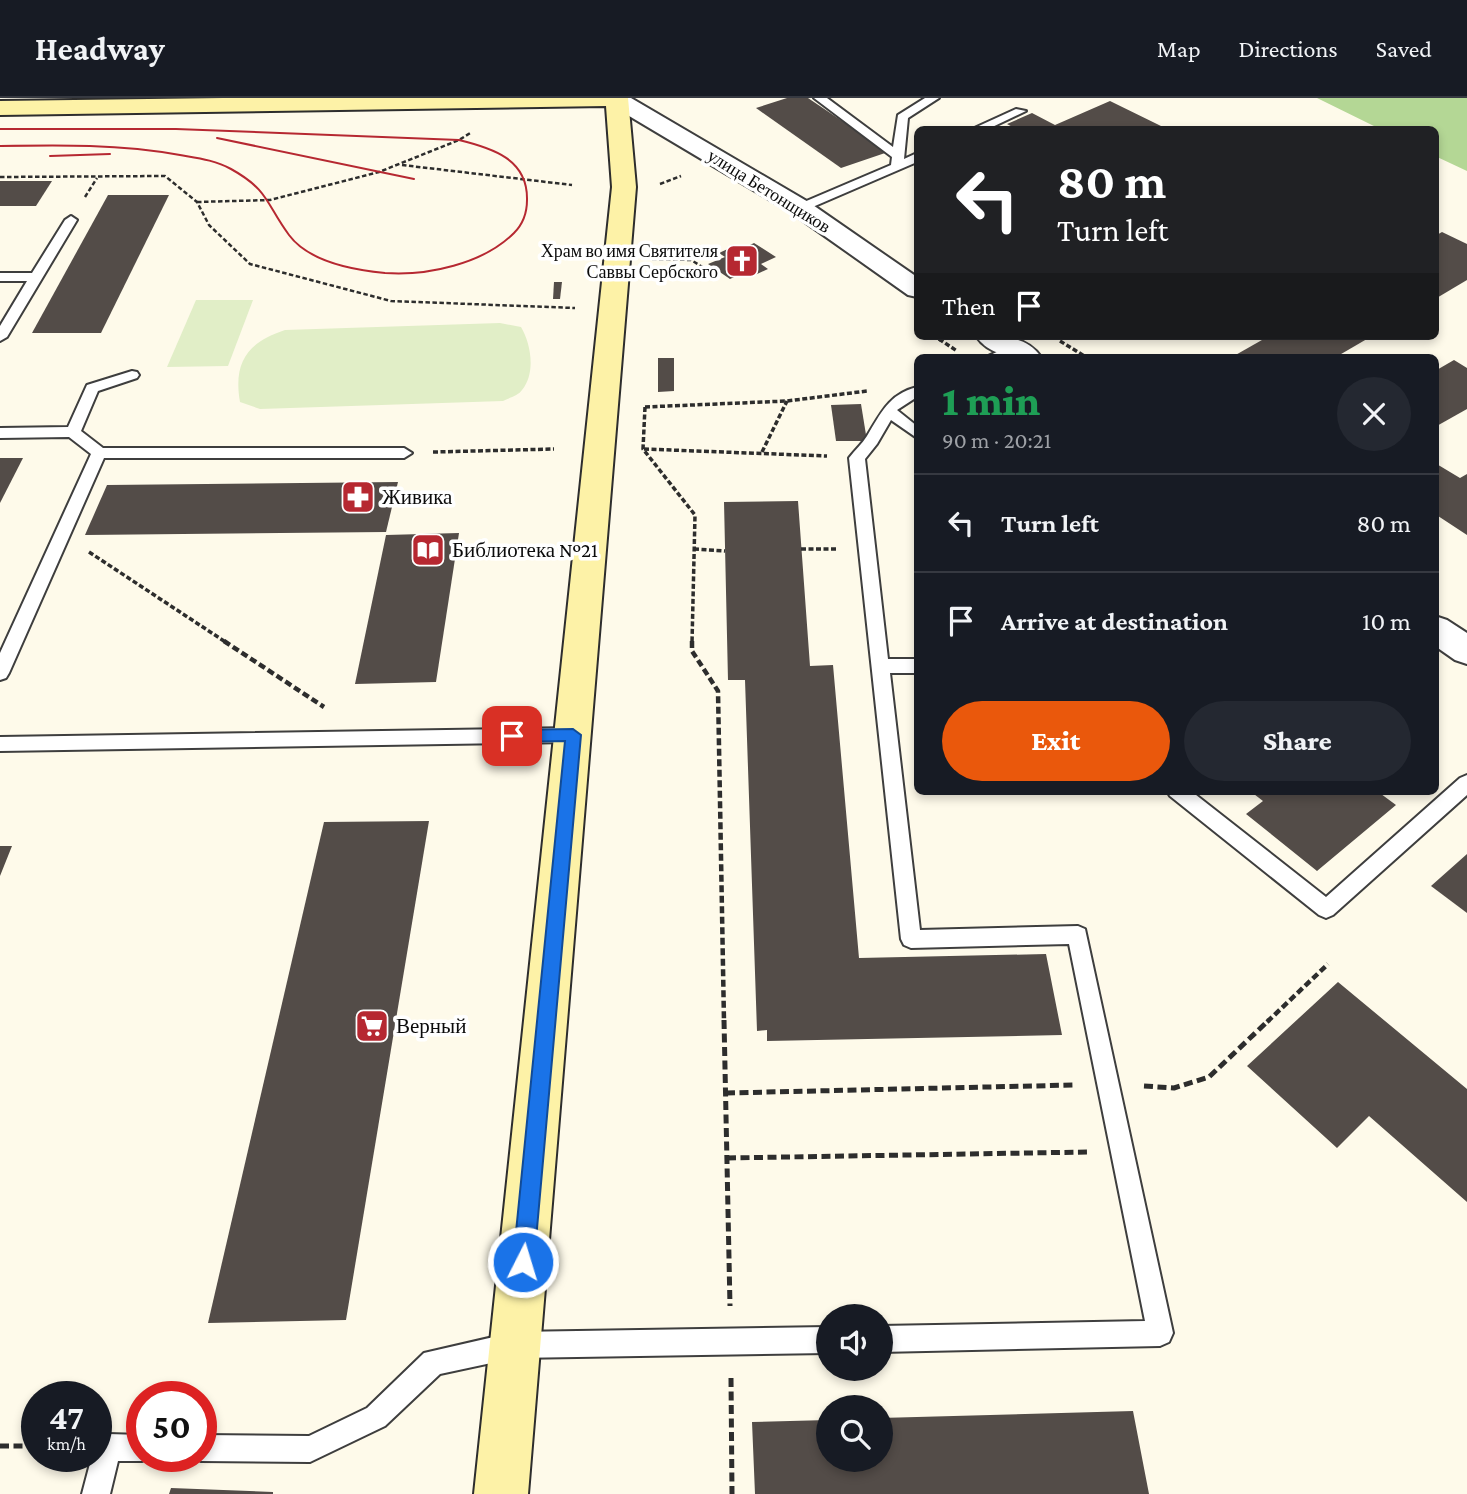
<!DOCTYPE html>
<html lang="en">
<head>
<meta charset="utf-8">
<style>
  :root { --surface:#171b24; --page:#242831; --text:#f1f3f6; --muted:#9ea1a6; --line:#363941; --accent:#ea580c }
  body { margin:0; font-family:"Crimson Pro",serif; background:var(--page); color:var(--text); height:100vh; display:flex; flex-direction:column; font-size:26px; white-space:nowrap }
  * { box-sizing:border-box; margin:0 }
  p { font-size:23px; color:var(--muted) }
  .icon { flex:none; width:38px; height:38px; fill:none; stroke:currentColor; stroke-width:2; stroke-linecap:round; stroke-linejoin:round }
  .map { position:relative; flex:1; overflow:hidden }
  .side { position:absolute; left:914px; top:256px; width:525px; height:441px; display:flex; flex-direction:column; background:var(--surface); border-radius:10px; box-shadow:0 4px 10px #0003 }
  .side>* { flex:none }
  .banner { position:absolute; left:914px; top:28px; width:525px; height:214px; border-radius:10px; box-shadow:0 4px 10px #0003; background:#202124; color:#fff; overflow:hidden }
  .tools { position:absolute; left:816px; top:1206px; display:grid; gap:14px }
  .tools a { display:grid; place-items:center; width:77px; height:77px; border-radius:50%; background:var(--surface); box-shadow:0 4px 10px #0003; font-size:35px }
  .speed { position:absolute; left:21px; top:1283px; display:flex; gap:14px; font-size:35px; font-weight:700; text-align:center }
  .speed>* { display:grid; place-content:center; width:91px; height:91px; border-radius:50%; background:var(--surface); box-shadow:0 4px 10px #0003; line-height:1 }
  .speed small { font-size:18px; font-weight:400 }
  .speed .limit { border:10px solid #d22; background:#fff; color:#111 }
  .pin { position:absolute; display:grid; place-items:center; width:60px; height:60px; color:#fff; margin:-30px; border-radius:14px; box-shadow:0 4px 10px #0006 }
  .me { position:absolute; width:77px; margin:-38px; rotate:5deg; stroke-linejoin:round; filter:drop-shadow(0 0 5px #0008) }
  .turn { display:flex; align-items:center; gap:24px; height:147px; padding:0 28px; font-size:32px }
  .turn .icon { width:91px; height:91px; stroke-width:2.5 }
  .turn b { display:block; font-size:49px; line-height:60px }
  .then { display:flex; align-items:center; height:66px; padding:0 28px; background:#0003; gap:14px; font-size:26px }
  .round { display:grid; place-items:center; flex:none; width:74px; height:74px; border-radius:37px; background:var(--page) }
  .headline { display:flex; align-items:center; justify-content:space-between; height:119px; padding:0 28px }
  h1 { font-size:42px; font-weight:800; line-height:52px; color:#1e9e55 }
  .button { display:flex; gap:14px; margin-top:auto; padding:14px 28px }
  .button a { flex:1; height:80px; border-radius:42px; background:var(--accent); color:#fff; font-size:28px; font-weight:800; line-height:80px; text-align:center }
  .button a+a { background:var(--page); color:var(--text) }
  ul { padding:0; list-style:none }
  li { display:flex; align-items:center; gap:21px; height:98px; padding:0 28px; border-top:2px solid var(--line) }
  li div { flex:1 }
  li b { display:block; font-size:26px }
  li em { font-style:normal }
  header { display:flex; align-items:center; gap:42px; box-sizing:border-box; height:98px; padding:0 35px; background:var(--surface); border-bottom:2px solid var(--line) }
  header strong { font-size:33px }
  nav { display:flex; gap:38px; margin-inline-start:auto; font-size:24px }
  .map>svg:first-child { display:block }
</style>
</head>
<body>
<header>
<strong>Headway</strong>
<nav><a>Map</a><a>Directions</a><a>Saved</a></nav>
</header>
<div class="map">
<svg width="1467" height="1396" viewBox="0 0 1467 1396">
  <rect width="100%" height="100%" fill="#fefaea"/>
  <!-- forest -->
  <polygon fill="#b4d795" points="1317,0 1467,0 1467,73 1435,58 1435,32 1380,31"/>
  <!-- pitch -->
  <g fill="#e1eec7">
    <polygon points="196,202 253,202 228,268 167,269"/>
    <path d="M500 225 521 229C531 246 536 275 522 292 519 297 509 300 503 303L260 311 240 304C233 264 248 244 285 232Z"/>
  </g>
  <!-- building -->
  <g fill="#534c48">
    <polygon points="787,0 808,0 888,54 841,70 756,10"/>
    <polygon points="1110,3 1161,28 1154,32 1018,32 1007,26 1032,15 1055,27"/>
    <polygon points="0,83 52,83 36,108 0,108"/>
    <polygon points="108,97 169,97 101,235 32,235"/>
    <polygon points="1442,134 1467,146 1467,182 1435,201 1435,138"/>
    <polygon points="754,145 776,159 761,166 768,171 755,177 747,173 730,181 708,166 725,159 719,155 732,149 738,153"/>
    <polygon points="554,184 562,184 560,201 553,201"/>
    <polygon points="1269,238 1372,238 1336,259 1232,259"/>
    <polygon points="658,260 674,260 674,293 658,294"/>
    <polygon points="1454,262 1467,270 1467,311 1435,329 1435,273"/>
    <polygon points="861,306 867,343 836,343 831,307"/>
    <polygon points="0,360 23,360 0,405"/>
    <polygon points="1435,365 1460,380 1467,376 1467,437 1435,416"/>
    <polygon points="398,384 386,434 85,437 107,387"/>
    <polygon points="798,403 810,568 833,567 859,860 1046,856 1062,937 767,943 767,932 757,933 745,582 728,582 724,404"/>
    <polygon points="459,435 436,584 355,586 386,437"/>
    <polygon points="1250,693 1377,693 1396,707 1317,773 1246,716 1263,703"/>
    <polygon points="429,723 346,1222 208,1225 324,724"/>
    <polygon points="0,748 12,748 0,778"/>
    <polygon points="1467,756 1467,815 1431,788"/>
    <polygon points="1338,884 1467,991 1467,1104 1369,1018 1337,1050 1247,968"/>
    <polygon points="1133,1313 1149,1396 755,1396 752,1324 828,1322 828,1362 880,1362 880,1320"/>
    <polygon points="171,1390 273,1394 273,1396 169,1396"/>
  </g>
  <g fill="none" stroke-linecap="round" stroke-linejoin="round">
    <defs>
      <g id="lane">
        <polygon points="814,0 827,0 893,49 898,17 925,0 939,0 908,20 904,61 917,55 917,64 801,114 797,113 797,107 891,67 892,59"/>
        <polygon points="1016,11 1026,13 986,32 970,32"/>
        <polygon points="71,118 77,122 7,239 0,243 0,228 27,183 0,183 0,175 32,175 65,122"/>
        <path d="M1014 246 1021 250C1011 260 999 259 986 259Z"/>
        <polygon points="132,273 137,274 139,277 137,280 98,293 81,333 103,350 404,350 412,355 404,360 104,360 9,575 6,580 0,582 0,555 91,356 69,339 0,340 0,330 68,329 87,287"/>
        <path d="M917 289V299L897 312 917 328V340L891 322 877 346 865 361 888 561H917V575H890L920 832 1078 828 1085 831 1173 1235 1169 1244 1160 1248 880 1254V1228L1145 1223 1069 846 911 850 904 847 901 841 849 360C855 352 862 346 867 338 881 315 889 296 917 289Z"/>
        <polygon points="573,630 580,632 582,637 580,642 573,644 0,653 0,639"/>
        <polygon points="1467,677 1467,697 1333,817 1326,820 1319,817 1170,698 1167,693 1191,693 1326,799 1460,680"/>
        <polygon points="828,1229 828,1255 515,1260 440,1276 385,1328 310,1364 201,1363 191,1358 201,1358 201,1337 309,1338 367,1310 424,1255 515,1234"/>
        <polygon points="108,1336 142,1337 142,1358 151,1359 142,1363 118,1363 110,1396 82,1396 92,1358 96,1358 99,1340"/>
      </g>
      <g id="street">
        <polygon points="607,0 631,0 810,105 917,179 917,199 908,197 792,115 609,6"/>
        <path d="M976 238C1000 238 1026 237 1041 259 1017 259 991 260 976 238Z"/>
        <polygon points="1435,518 1447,522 1467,535 1467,566 1455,562 1435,548"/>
      </g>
      <polygon id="secondary" points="223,0 628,0 636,89 528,1396 474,1396 612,89 606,8 0,17 0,3"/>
    </defs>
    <!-- lane casing -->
    <use href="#lane" stroke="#3e3e3e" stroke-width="4"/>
    <!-- street casing -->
    <use href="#street" stroke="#3e3e3e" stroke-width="4"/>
    <!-- secondary casing -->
    <use href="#secondary" stroke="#2d2d2d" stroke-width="4"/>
    <!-- path-far3 -->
    <g stroke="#2d2d2d" stroke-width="2.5" stroke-dasharray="4.5 2.5" stroke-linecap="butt">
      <polyline points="402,67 572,87"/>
      <polyline points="0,79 165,78 197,104 209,127 250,166 391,203 575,210"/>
      <polyline points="660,86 681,78"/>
      <polyline points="85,99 97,80"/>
      <polyline points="197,104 270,102 379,74 459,42 472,34"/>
      <polyline points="652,161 691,162 709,173"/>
      <polyline points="940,238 936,239 941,243"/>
    </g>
    <!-- path-far2 -->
    <g stroke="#2d2d2d" stroke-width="3.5" stroke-dasharray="5 2.5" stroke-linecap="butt">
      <polyline points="939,241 957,253"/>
      <polyline points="1060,243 1086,259"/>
      <polyline points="645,309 643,351 695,417 692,545"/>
      <polyline points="645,309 787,303 867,293"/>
      <polyline points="644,351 827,358"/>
      <polyline points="433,354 554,351"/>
      <polyline points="762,354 787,303"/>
      <polyline points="694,451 725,453"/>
      <polyline points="801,451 837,451"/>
      <polyline points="89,454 227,545"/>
    </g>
    <!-- path-far1 -->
    <g stroke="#2d2d2d" stroke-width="4.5" stroke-dasharray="7 3.5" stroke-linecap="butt">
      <polyline points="224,543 324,609"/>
      <polyline points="692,543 692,553 718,593 724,924"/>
      <polyline points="1267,924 1328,866"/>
    </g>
    <!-- path -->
    <g stroke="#2d2d2d" stroke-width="5" stroke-dasharray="9 4.5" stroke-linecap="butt">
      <polyline points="724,922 730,1208"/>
      <polyline points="1144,988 1174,990 1209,979 1269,922"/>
      <polyline points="726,995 1075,987"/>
      <polyline points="727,1060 1087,1054"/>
      <polyline points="731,1280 732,1396"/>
      <polyline points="0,1348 37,1348"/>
    </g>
    <!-- lane -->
    <use href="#lane" fill="#fff" fill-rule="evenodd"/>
    <!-- street -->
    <use href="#street" fill="#fff" fill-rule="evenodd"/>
    <!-- secondary -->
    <use href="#secondary" fill="#fdf2a7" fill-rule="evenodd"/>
    <!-- tram -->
    <g stroke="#b62831" stroke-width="2">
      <path d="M0 31H176L459 42C492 50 528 61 527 102 527 114 523 126 514 135 483 166 427 178 385 175 353 172 309 164 289 137 266 106 269 92 231 71 215 62 197 60 180 57 120 46 60 47 0 48"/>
      <polyline points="217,40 414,81"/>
      <polyline points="50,58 110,56"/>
    </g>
  </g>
  <!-- route -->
  <polygon fill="#1a73e8" stroke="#114b97" stroke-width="2" points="573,631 581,637 534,1164 531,1171 523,1174 516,1171 513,1164 565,643 512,644 504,638 512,632"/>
  <!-- icons -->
  <defs>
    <symbol id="church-square" viewBox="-11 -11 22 22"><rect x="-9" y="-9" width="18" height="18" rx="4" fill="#b62831" stroke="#fff"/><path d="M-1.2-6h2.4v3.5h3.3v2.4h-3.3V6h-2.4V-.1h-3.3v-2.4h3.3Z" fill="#fff"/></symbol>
    <symbol id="pharmacy-square" viewBox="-11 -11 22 22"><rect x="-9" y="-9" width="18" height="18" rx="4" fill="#b62831" stroke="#fff"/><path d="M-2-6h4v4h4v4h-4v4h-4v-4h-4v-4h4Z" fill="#fff"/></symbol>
    <symbol id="library-square" viewBox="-11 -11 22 22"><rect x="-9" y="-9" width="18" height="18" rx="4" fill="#b62831" stroke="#fff"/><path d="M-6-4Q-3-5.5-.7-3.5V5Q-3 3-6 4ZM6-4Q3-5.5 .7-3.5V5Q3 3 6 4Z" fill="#fff"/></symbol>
    <symbol id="supermarket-square" viewBox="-11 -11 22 22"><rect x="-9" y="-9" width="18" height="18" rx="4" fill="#b62831" stroke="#fff"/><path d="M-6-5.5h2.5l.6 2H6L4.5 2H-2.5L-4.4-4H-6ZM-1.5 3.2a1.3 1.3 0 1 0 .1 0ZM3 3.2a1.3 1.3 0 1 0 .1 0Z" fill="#fff"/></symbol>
  </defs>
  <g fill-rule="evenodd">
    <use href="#church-square" x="723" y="144" width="38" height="38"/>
    <use href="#pharmacy-square" x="339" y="380" width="38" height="38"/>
    <use href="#library-square" x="409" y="433" width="38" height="38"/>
    <use href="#supermarket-square" x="353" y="909" width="38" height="38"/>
  </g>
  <g text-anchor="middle" stroke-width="7" stroke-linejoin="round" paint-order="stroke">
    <!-- far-street labels -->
    <g font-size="18" fill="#0b0b0b" stroke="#fff">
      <text transform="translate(769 93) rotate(32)" y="6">улица Бетонщиков</text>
    </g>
    <!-- far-poi labels -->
    <g font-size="18" fill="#0b0b0b" stroke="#fff" text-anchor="end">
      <text x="718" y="159">Храм во имя Святителя<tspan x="718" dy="21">Саввы Сербского</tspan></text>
    </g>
    <!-- poi labels -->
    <g font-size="21" fill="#0b0b0b" stroke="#fff" text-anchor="start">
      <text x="382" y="406">Живика</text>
      <text x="452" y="459">Библиотека №21</text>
      <text x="396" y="935">Верный</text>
    </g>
  </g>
</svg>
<div class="tools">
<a><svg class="icon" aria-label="sound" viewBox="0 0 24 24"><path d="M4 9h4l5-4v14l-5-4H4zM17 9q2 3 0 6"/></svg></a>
<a><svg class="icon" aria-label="search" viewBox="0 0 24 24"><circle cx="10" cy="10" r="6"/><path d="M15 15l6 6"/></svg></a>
</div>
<div class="speed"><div>47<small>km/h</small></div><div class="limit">50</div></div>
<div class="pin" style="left:512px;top:638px;background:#d93025"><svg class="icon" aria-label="arrive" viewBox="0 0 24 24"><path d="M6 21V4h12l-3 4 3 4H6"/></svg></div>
<svg class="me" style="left:523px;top:1164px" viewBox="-20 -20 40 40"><circle r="17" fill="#1a73e8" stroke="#fff" stroke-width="3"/><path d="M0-11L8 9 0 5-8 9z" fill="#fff"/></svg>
<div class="banner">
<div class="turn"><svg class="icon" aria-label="left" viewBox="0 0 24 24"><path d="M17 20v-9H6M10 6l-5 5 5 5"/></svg><div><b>80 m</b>Turn left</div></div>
<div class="then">Then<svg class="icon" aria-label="arrive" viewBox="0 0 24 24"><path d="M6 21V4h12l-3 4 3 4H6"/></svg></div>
</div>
<section class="side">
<div class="headline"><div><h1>1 min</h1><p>90 m · 20:21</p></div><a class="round"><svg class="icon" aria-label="close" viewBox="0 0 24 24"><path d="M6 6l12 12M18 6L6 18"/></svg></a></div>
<ul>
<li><svg class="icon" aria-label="left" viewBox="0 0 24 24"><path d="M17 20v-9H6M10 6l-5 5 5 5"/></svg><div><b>Turn left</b></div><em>80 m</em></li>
<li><svg class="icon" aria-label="arrive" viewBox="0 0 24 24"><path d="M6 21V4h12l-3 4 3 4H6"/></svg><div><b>Arrive at destination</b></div><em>10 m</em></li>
</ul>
<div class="button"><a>Exit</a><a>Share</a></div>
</section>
</div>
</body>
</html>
